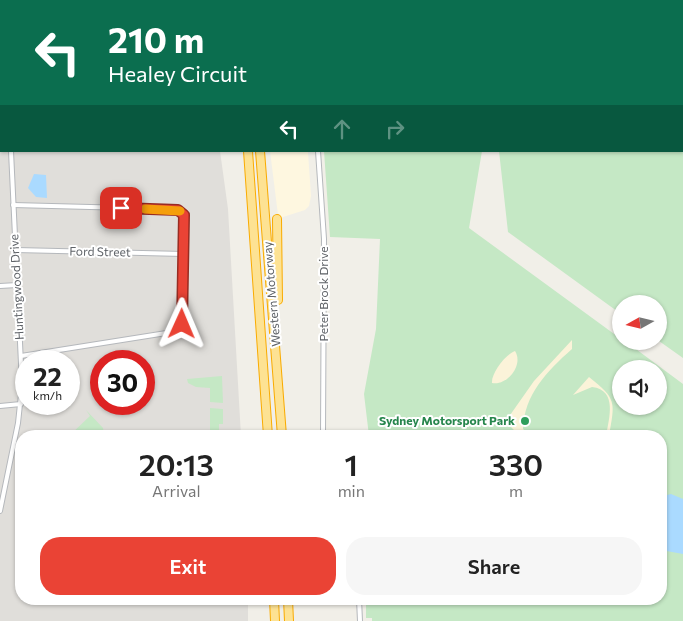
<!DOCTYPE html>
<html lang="en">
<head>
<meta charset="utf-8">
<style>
  :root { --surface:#fff; --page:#f6f6f6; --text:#222; --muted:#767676; --accent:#ea4335 }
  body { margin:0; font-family:Commissioner,sans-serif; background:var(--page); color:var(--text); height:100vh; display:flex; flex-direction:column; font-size:19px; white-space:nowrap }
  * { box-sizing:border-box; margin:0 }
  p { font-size:16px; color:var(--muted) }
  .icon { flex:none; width:28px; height:28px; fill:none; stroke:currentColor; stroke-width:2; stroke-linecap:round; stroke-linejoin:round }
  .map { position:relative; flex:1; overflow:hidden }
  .side { position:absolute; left:15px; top:430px; width:652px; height:175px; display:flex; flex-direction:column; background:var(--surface); border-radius:20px; box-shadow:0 1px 4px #0004 }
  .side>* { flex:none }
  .hud { position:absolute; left:0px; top:0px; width:684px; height:152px; box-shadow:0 1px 4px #0004; background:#0b6e4f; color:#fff; overflow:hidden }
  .needle { width:32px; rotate:262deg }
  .tools { position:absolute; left:612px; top:295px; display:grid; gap:10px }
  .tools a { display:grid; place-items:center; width:55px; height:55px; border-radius:50%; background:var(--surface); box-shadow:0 1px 4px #0004; font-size:25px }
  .speed { position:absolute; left:15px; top:350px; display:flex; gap:10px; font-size:25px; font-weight:700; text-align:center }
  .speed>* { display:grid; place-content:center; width:65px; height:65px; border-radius:50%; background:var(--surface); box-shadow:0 1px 4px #0004; line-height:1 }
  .speed small { font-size:12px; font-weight:400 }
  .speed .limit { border:8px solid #d22; background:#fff; color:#111 }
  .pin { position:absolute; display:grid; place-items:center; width:42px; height:42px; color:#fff; margin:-21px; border-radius:10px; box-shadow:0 2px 8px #0006 }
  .me { position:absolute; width:55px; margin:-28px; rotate:1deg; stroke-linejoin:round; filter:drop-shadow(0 0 4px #0008) }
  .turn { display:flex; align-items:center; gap:18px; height:105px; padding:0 25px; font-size:22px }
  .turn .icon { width:65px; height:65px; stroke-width:2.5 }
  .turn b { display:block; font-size:35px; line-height:42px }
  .lanes { display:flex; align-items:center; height:48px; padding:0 25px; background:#0003; justify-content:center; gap:25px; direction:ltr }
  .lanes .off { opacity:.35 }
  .eta { display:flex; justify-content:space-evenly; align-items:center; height:85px; text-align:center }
  .eta b { font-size:30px; font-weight:600; line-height:35px }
  .action { display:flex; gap:10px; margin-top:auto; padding:10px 25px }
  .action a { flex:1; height:58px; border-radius:20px; background:var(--accent); color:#fff; font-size:20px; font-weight:600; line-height:58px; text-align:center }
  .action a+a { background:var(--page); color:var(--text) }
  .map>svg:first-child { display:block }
</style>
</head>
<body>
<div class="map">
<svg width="683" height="621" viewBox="0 0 683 621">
  <rect width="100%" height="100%" fill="#f1efe8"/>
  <!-- commercial -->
  <polygon fill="#fef7e0" points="270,151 308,152 311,196 309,206 305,210 283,217 279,223"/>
  <!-- industrial -->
  <path fill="#e0deda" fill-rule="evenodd" d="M0 0H191L1 1V151H220L228 209 241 436H21V599H248V621H0ZM26 361H69V404H26ZM101 361H144V404H101Z"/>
  <!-- green -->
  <g fill="#c5e8c5" fill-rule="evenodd">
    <polygon points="510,0 683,0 683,358 659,341 659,304 621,304 621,314 508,232 499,151 682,151 682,1"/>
    <path d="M324 151H482L469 228 621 339V341H625L683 384V621H372V618H366V599H661V436H369L364 394 376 329 380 239 330 237ZM621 369H659V406H621Z"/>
    <polygon points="222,376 223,403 210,402 210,388 196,387 188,383 187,379"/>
    <polygon points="210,408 223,409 223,424 219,424 219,436 210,436"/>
    <polygon points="86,410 103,428 104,434 105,431 110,436 69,436 90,416"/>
  </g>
  <!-- sand -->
  <g fill="#fbf3d9">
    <path d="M572 340V349C547 371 524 395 523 429L531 436H520L507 423 508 418 534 381Z"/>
    <path d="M515 351C524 365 507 386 492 383 491 373 506 354 515 351Z"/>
    <path d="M589 377C617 399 615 402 609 436H606C609 419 618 390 592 387L573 395Z"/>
  </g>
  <!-- water -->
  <g fill="#aadaff">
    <polygon points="34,174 46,175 47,198 36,197 28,188"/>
    <polygon points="671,494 683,499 683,554 661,550 661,500 663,496"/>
  </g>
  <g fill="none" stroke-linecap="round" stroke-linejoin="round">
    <defs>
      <g id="minor">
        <polyline points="294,0 295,1"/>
        <polyline points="15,1 15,0"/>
        <polyline points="318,151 324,239 323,436"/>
        <polyline points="13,205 167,209 182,212 184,220 182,324 179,331 21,356"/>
        <polyline points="16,250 184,254"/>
        <polyline points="0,286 17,285"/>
        <polyline points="180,330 187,336"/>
        <polyline points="0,406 21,404"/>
        <polyline points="0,511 18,423 22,385 11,151"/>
        <polyline points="359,599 360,621"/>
      </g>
      <g id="motorway">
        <polyline points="240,0 240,1"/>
        <polyline points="248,0 248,1"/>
        <polyline points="248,151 268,436"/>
        <polyline points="260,151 282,436"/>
        <polyline points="277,219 278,300"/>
        <polyline points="274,599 275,621"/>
        <polyline points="288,599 289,621"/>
      </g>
    </defs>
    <!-- minor casing -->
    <use href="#minor" stroke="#b5b8bc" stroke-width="6"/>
    <!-- motorway casing -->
    <use href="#motorway" stroke="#f9ab00" stroke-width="10"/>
    <!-- minor -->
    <use href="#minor" stroke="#fff" stroke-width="4"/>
    <!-- motorway -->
    <use href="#motorway" stroke="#fde293" stroke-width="8"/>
  </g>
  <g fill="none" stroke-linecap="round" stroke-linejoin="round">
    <defs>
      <polyline id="route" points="121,208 178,210 184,215 182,324"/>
    </defs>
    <!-- route casing -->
    <use href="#route" stroke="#982c22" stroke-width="12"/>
    <!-- route -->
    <use href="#route" stroke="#ea4335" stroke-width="9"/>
    <!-- slow -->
    <polyline stroke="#f59e0b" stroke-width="9" points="145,209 180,211"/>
  </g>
  <!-- markers -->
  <circle fill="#2e9e5b" stroke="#fff" stroke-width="2" cx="525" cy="421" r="5"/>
  <g text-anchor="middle" stroke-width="4" stroke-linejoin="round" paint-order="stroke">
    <!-- street labels -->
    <g font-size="12" fill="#5f6368" stroke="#fff">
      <text transform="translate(100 252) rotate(1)" y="4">Ford Street</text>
      <text transform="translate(17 287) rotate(-93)" y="4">Huntingwood Drive</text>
      <text transform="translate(272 294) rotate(-95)" y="4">Western Motorway</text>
      <text transform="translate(324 294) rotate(-90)" y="4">Peter Brock Drive</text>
    </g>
    <!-- leisure labels -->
    <g font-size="12" font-weight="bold" fill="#27864d" stroke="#fff" text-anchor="end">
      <text x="515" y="425">Sydney Motorsport Park</text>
    </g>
  </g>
</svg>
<div class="tools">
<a><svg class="needle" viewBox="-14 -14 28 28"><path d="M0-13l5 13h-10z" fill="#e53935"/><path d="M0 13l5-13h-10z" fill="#767676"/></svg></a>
<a><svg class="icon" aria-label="sound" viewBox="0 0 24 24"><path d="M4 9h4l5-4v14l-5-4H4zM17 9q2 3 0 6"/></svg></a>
</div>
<div class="speed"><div>22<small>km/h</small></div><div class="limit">30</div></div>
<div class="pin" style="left:121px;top:208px;background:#d93025"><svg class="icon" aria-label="arrive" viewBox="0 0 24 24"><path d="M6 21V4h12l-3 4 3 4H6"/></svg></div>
<svg class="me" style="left:182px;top:324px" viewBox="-20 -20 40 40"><path d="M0-17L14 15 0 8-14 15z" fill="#ea4335" stroke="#fff" stroke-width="4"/></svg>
<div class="hud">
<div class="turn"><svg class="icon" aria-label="left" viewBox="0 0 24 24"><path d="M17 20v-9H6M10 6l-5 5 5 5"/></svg><div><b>210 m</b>Healey Circuit</div></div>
<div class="lanes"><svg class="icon" aria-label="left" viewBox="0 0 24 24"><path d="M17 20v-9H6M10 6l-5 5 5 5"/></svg><svg class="icon off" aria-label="ahead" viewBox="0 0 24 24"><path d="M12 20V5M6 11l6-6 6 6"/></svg><svg class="icon off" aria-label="right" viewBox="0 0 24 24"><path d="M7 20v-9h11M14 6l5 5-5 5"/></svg></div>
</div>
<section class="side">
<div class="eta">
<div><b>20:13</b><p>Arrival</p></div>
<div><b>1</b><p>min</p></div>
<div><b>330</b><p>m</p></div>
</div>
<div class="action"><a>Exit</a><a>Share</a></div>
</section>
</div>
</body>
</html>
